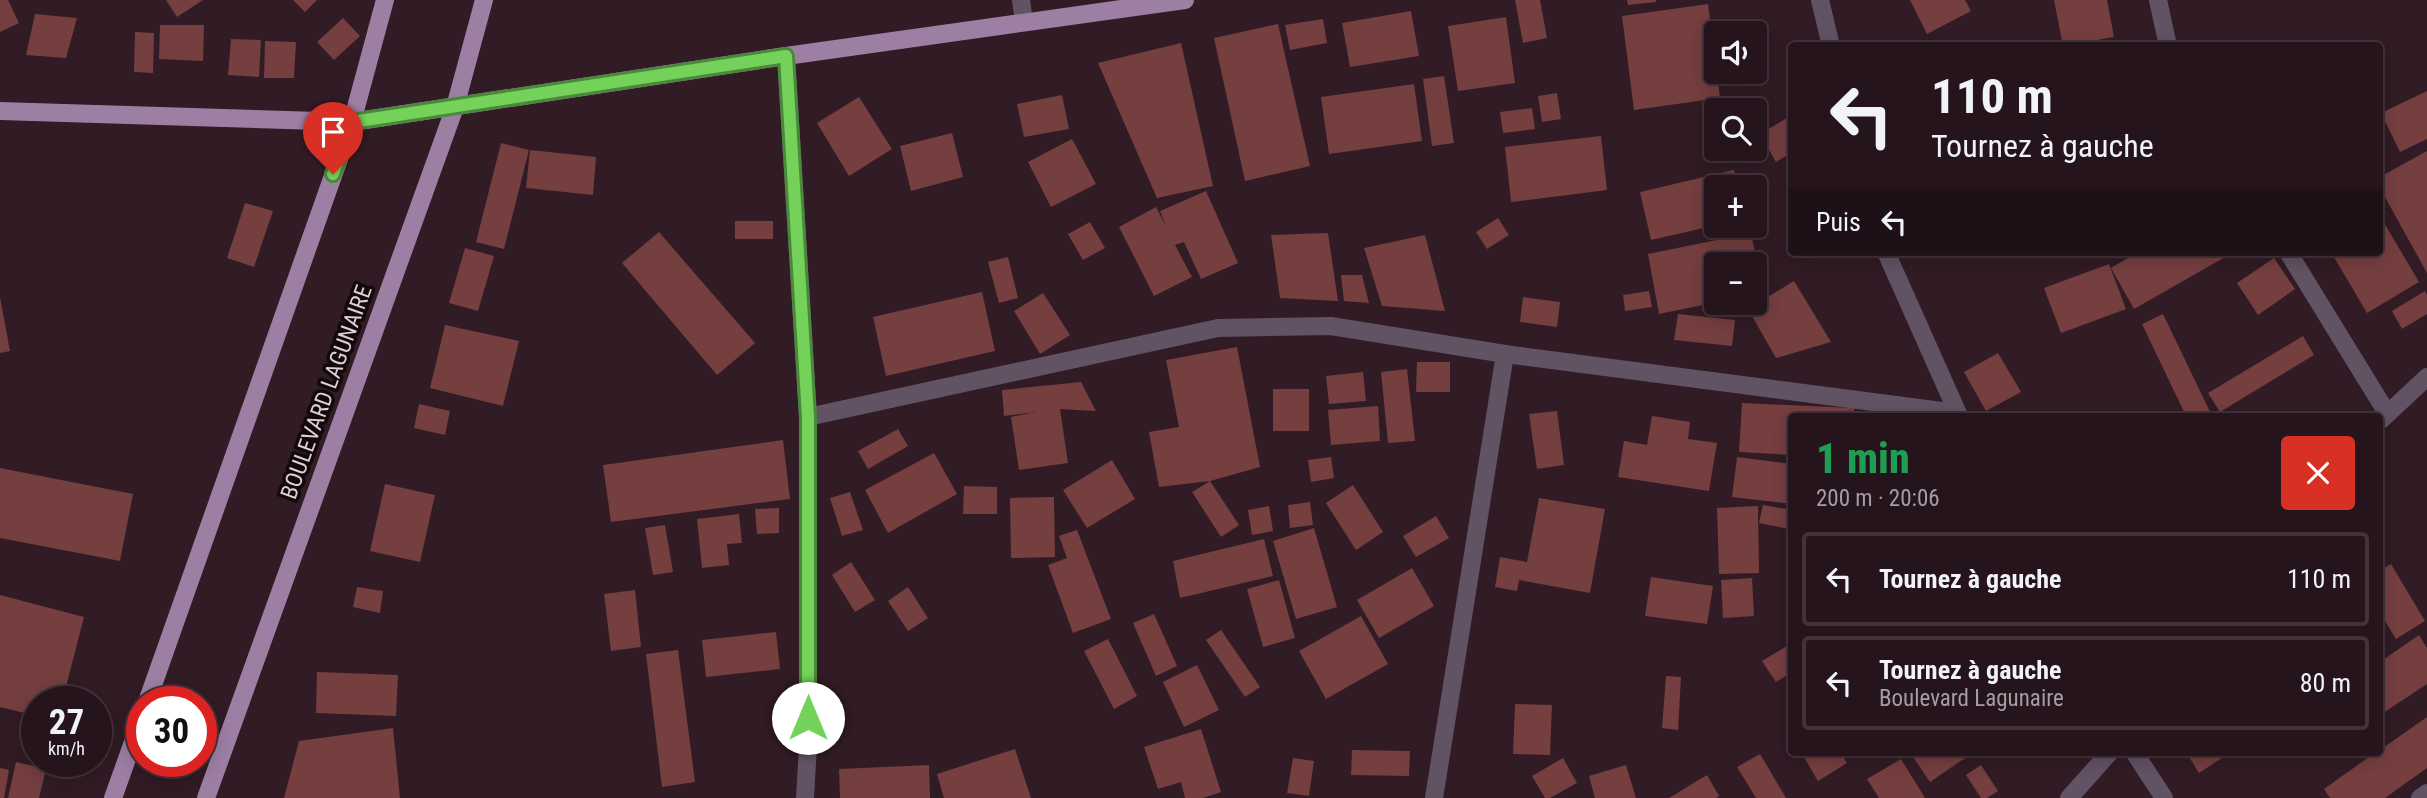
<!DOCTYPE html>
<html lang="fr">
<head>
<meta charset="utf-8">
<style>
  :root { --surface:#25141c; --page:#2d1d25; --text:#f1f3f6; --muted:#a39ea3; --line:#42333b }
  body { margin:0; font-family:"Roboto Condensed",sans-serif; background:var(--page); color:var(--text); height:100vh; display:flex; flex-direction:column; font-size:26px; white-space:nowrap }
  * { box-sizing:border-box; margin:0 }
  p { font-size:23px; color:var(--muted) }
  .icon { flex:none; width:38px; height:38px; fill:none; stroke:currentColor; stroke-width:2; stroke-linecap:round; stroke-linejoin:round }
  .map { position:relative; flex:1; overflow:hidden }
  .sheet { position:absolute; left:1788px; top:413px; width:595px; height:343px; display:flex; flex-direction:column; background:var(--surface); border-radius:7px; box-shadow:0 4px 18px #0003,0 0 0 2px var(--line) }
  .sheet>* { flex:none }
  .hud { position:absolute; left:1788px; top:42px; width:595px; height:214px; border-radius:7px; box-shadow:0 4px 18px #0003,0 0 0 2px var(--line); background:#25141c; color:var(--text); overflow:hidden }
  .buttons { position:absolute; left:1704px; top:21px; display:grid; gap:14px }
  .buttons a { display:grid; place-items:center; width:63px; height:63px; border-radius:7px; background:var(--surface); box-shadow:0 4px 18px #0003,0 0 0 2px var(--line); font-size:35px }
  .speed { position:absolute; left:21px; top:686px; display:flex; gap:14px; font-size:35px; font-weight:700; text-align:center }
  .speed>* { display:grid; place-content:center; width:91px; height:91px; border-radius:50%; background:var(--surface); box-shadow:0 4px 18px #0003,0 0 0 2px var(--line); line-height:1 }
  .speed small { font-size:18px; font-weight:400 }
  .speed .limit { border:10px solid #d22; background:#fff; color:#111 }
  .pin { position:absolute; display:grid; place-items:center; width:60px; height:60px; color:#fff; margin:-72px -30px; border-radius:50% 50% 50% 0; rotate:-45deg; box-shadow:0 0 7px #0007 }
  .pin .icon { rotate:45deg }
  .me { position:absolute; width:77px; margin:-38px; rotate:0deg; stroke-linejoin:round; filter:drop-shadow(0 0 5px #0008) }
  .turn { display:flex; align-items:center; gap:24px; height:147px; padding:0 28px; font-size:32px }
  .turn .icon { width:91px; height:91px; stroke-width:2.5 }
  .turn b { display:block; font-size:49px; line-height:60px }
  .then { display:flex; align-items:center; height:66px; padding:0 28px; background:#0003; gap:14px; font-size:26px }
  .round { display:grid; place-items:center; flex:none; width:74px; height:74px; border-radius:7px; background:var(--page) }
  .summary { display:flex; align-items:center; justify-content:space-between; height:119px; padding:0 28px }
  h1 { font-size:42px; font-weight:800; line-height:52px; color:#1e9e55 }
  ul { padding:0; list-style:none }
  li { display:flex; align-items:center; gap:21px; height:94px; margin:0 14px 10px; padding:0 14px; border:4px solid var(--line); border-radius:7px }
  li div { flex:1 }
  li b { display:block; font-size:26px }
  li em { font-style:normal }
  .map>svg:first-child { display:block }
</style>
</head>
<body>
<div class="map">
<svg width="2427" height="798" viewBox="0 0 2427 798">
  <rect width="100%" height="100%" fill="#311b25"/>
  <!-- building -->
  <g fill="#753e3f">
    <polygon points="0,0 8,0 19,23 0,32"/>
    <polygon points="166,0 203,0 177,17"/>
    <polygon points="293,0 317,0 305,12"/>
    <polygon points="1515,0 1540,0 1547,38 1523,43"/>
    <polygon points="1627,0 1656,0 1656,2 1628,5"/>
    <polygon points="1910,0 1965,0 1971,11 1927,34"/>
    <polygon points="2054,0 2107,0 2114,37 2063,46"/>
    <polygon points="1708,4 1720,98 1634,110 1622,16"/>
    <polygon points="1411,11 1419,56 1350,67 1342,23"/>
    <polygon points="35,14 77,18 66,58 26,55"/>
    <polygon points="1506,17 1515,83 1458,91 1448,26"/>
    <polygon points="343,18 360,36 334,60 317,42"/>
    <polygon points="1323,19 1327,43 1290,50 1285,25"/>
    <polygon points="1278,24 1310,166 1245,181 1214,38"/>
    <polygon points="160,25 204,25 203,61 159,59"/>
    <polygon points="135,32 154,33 153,73 134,72"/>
    <polygon points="231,39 261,40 259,77 228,75"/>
    <polygon points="265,41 296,42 294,78 264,78"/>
    <polygon points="1181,43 1213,186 1157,198 1098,63"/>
    <polygon points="1444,76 1454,143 1432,146 1423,79"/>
    <polygon points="1414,84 1422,141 1329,154 1321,97"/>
    <polygon points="2427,91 2427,139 2400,152 2381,113"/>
    <polygon points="1557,93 1561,119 1542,122 1538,96"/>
    <polygon points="1062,95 1069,129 1024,137 1017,104"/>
    <polygon points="859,97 892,149 849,176 817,123"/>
    <polygon points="1532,108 1535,129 1503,133 1500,112"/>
    <polygon points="1792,115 1792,160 1788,155 1776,162 1760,134"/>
    <polygon points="952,133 963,177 911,191 900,146"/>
    <polygon points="1601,136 1607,190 1511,202 1505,147"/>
    <polygon points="1072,139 1096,184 1051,207 1028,162"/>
    <polygon points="501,143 529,150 504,249 476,242"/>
    <polygon points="530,150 596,157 593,195 526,188"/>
    <polygon points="2427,151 2427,273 2380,188 2380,177"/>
    <polygon points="1734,170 1738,187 1717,187 1717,225 1651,240 1640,192"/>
    <polygon points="1206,191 1238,263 1201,279 1184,242 1175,245 1192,277 1154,296 1119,227 1156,207 1166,226 1160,211"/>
    <polygon points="245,203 273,211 254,267 227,258"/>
    <polygon points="2380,216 2419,282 2367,313 2331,252 2380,252"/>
    <polygon points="1498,218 1509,235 1487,249 1476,232"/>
    <rect x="735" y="221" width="38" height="18"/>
    <polygon points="1090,222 1105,248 1083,260 1068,234"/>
    <polygon points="659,232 755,343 717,375 622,263"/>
    <polygon points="1328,233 1338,301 1280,298 1271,235"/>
    <polygon points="1751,233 1763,292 1755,294 1755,264 1717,264 1717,302 1659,314 1648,254"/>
    <polygon points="1425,235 1445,311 1382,306 1364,248"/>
    <polygon points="465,248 494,256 478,311 449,303"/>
    <polygon points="2138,252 2234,252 2134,309 2111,268"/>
    <polygon points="1008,257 1018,298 999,303 988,262"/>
    <polygon points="2274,258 2295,289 2258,315 2237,283"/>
    <polygon points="2109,264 2126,309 2061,333 2044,288"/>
    <polygon points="1341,275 1362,275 1369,303 1344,301"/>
    <polygon points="1794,281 1831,342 1776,358 1748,309"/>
    <polygon points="1649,291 1652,307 1625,311 1623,295"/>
    <polygon points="2425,291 2427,295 2427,314 2402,329 2392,311"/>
    <polygon points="982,292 995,351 886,376 873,317"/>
    <polygon points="1043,293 1070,335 1040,354 1014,311"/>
    <polygon points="0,297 10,351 0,353"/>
    <polygon points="1523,297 1560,302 1557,327 1520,322"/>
    <polygon points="1678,314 1735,320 1732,346 1674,340"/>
    <polygon points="2163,314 2212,416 2186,416 2142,324"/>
    <polygon points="445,325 519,341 503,406 430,388"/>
    <polygon points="2303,336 2314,355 2220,412 2208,393"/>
    <polygon points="1237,347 1260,467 1210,481 1239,525 1221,537 1192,492 1210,481 1159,487 1149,432 1179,427 1166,360"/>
    <polygon points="1998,353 2021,392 1986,411 1964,372"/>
    <polygon points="1417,362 1450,362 1450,392 1416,392"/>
    <polygon points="1407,369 1415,441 1388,443 1381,372"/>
    <polygon points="1363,372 1366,401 1329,404 1326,376"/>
    <polygon points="1081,382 1096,411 1060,409 1068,463 1019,470 1011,417 1036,412 1004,416 1002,390"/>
    <rect x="1273" y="389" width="36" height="42"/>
    <polygon points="1742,403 1854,408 1854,416 1792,416 1792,455 1739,452"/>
    <polygon points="419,404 450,411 445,435 414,428"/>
    <polygon points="1378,406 1380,441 1331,445 1328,410"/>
    <polygon points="1557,411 1564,465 1537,469 1529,414"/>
    <polygon points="1652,416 1690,422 1688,439 1717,443 1709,491 1618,477 1624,441 1647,445"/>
    <polygon points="898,429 908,446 868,469 858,451"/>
    <polygon points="783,440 790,499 611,522 603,465"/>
    <polygon points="934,453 957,494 888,533 865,490"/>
    <polygon points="1331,457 1334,478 1311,482 1308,460"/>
    <polygon points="1737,457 1792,464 1792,504 1732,497"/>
    <polygon points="1112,460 1135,499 1087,528 1063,490"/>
    <polygon points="0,468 133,494 120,561 0,538"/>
    <polygon points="385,484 435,495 420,562 370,551"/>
    <polygon points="1353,485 1383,532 1356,550 1326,503"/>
    <polygon points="964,486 997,487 997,514 963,514"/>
    <polygon points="850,492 863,530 842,536 830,498"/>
    <polygon points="1054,497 1055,557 1011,558 1010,498"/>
    <polygon points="1539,498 1605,509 1590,593 1519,580 1517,591 1495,587 1500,557 1527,562"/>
    <polygon points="1310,502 1313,525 1290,528 1288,505"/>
    <polygon points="1763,505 1792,510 1789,529 1759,523"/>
    <polygon points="1269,506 1273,531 1252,535 1248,510"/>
    <polygon points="1758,506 1759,573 1719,574 1717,508"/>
    <polygon points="779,508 779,533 757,534 755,509"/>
    <polygon points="739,514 742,543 727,544 729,565 702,568 697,519"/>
    <polygon points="1436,516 1449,538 1416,557 1403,536"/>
    <polygon points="665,525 673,572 653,575 645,528"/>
    <polygon points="1314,528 1337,607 1296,619 1273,541"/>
    <polygon points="1077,530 1111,619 1073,633 1048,565 1067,558 1059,536"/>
    <polygon points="1264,539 1273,576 1180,598 1173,561"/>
    <polygon points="851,562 875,600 855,612 832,575"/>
    <polygon points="2391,564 2425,621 2396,639 2380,613 2380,570"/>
    <polygon points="1412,568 1434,606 1379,638 1357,600"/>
    <polygon points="1651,577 1713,586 1707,624 1645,616"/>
    <polygon points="1752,578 1754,616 1723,618 1721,580"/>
    <polygon points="1279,580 1295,638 1263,647 1247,589"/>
    <polygon points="357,587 383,591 380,613 353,607"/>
    <polygon points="908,587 928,618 908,631 888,601"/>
    <polygon points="635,590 641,647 611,651 604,594"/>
    <polygon points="0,595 84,617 62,702 37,702 37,716 0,707"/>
    <polygon points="1154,614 1177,666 1156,676 1133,623"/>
    <polygon points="1361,616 1388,664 1326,699 1299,651"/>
    <polygon points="1221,630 1260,687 1245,697 1206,640"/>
    <polygon points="776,632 780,669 706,677 702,640"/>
    <polygon points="2419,635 2427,648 2427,684 2380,715 2380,662"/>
    <polygon points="1108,639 1137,696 1114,709 1084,651"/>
    <polygon points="1792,643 1792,672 1776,682 1762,661"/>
    <polygon points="678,650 695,782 662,787 646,654"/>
    <polygon points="1197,665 1219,710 1184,727 1163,682"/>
    <polygon points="317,672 398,675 396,716 316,713"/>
    <polygon points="1666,676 1681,677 1678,730 1662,728"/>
    <polygon points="1515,704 1552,705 1550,755 1513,754"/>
    <polygon points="2427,717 2427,768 2385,798 2330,798 2324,789 2376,752 2380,752 2380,750"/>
    <polygon points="393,728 400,798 284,798 299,741"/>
    <polygon points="1201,729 1221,792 1203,798 1185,798 1181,782 1158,789 1144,747"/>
    <polygon points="1015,749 1031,798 944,798 937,774"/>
    <polygon points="1352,750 1410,751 1409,776 1351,775"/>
    <polygon points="1801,752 1840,752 1847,763 1818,781"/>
    <polygon points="1920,752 1970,752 1971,754 1930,782 1913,757"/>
    <polygon points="2186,752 2231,752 2199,773"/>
    <polygon points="1760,754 1786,798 1756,798 1737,767"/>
    <polygon points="1293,758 1314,761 1309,796 1287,793"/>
    <polygon points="1563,758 1577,783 1550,798 1545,798 1532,776"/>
    <polygon points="1901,759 1925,798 1879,798 1867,779"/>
    <polygon points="16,762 46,769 39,798 8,798"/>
    <polygon points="929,765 930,798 840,798 839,769"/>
    <polygon points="1626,765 1636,798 1595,798 1589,776"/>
    <polygon points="1981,765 1998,791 1987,798 1981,798 1966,775"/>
    <polygon points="0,768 9,770 4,798 0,798"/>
    <polygon points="1707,775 1719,796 1716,798 1669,798"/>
  </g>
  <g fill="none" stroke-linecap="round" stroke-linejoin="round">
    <!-- minor -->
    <g stroke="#615264" stroke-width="18">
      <polyline points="1021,0 1024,22"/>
      <polyline points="1820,0 1831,46"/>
      <polyline points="2158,0 2168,46"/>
      <polyline points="786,56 808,417 808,745 805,798"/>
      <polyline points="1886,252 1959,416"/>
      <polyline points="2288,252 2387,413"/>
      <polyline points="808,417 1218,328 1331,326 1505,354 1957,413"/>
      <polyline points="2381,420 2427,377"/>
      <polyline points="2134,752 2164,798"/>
      <polyline points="1434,798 1505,354"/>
      <polyline points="2069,798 2110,752"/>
      <polyline points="2420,798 2427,793"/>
    </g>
    <!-- major -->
    <g stroke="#9e7fa4" stroke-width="18">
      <polyline points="0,111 352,122 786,56 1185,0"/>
      <polyline points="147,702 352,122 385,0"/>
      <polyline points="113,798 142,717"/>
      <polyline points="206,798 455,107 484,0"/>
    </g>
  </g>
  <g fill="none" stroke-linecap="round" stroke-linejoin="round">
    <defs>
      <polyline id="route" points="333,174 352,122 786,56 808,417 808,718"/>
    </defs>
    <!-- route casing -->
    <use href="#route" stroke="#4b883b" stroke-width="18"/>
    <!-- route -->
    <use href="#route" stroke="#74d25b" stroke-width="12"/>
  </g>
  <g text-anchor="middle" stroke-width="7" stroke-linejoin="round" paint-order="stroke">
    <!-- street labels -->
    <g font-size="23" fill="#dfcfd6" stroke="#13090d">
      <text transform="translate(326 392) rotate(-70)" y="8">BOULEVARD LAGUNAIRE</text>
    </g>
  </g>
</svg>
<div class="buttons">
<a><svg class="icon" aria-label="sound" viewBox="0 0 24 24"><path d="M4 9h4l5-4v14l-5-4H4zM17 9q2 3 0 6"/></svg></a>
<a><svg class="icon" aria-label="search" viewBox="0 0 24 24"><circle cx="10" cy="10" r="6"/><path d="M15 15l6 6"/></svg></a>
<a>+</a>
<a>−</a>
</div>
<div class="speed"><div>27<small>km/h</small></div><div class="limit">30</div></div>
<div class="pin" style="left:333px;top:174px;background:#d93025"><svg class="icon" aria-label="arrive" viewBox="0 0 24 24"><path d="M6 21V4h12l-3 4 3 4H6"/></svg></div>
<svg class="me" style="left:808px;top:718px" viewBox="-20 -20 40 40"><circle r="19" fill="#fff"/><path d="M0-13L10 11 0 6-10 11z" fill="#74d25b"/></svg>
<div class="hud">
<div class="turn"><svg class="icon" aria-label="left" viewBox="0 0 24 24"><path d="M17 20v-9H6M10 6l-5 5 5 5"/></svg><div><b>110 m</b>Tournez à gauche</div></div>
<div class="then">Puis<svg class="icon" aria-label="left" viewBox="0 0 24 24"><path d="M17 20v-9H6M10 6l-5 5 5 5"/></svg></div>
</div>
<section class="sheet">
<div class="summary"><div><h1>1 min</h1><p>200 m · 20:06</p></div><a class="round" style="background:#d93025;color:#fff"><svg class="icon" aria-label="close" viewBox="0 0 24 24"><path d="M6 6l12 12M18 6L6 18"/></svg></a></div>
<ul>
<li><svg class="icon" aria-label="left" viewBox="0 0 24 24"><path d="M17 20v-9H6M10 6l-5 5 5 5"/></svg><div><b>Tournez à gauche</b></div><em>110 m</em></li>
<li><svg class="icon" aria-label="left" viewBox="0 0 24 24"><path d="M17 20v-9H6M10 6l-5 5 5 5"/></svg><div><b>Tournez à gauche</b><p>Boulevard Lagunaire</p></div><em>80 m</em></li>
</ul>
</section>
</div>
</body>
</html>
